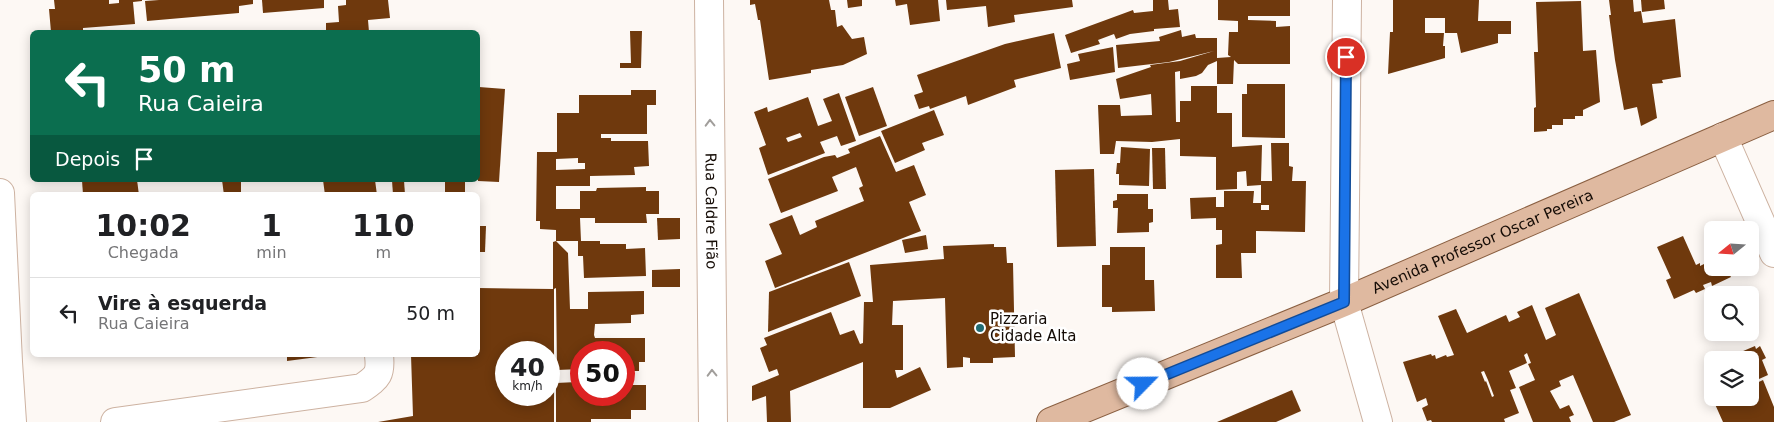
<!DOCTYPE html>
<html lang="pt">
<head>
<meta charset="utf-8">
<style>
  :root { --surface:#fff; --page:#f6f6f6; --text:#202124; --muted:#757577; --line:#e0e0e0 }
  body { margin:0; font-family:"DejaVu Sans",sans-serif; background:var(--page); color:var(--text); height:100vh; display:flex; flex-direction:column; font-size:19px; white-space:nowrap }
  * { box-sizing:border-box; margin:0 }
  p { font-size:16px; color:var(--muted) }
  .icon { flex:none; width:28px; height:28px; fill:none; stroke:currentColor; stroke-width:2; stroke-linecap:round; stroke-linejoin:round }
  .map { position:relative; flex:1; overflow:hidden }
  .details { position:absolute; left:30px; top:192px; width:450px; height:165px; display:flex; flex-direction:column; background:var(--surface); border-radius:8px; box-shadow:0 2px 12px #0003 }
  .details>* { flex:none }
  .guide { position:absolute; left:30px; top:30px; width:450px; height:152px; border-radius:8px; box-shadow:0 2px 12px #0003; background:#0b6e4f; color:#fff; overflow:hidden }
  .needle { width:32px; rotate:252deg }
  .tools { position:absolute; left:1704px; top:221px; display:grid; gap:10px }
  .tools a { display:grid; place-items:center; width:55px; height:55px; border-radius:8px; background:var(--surface); box-shadow:0 2px 12px #0003; font-size:25px }
  .speed { position:absolute; left:495px; top:341px; display:flex; gap:10px; font-size:25px; font-weight:700; text-align:center }
  .speed>* { display:grid; place-content:center; width:65px; height:65px; border-radius:50%; background:var(--surface); box-shadow:0 2px 12px #0003; line-height:1 }
  .speed small { font-size:12px; font-weight:400 }
  .speed .limit { border:8px solid #d22; background:#fff; color:#111 }
  .pin { position:absolute; display:grid; place-items:center; width:42px; height:42px; color:#fff; margin:-21px; border:2px solid #fff; border-radius:50%; box-shadow:0 1px 5px #0007 }
  .me { position:absolute; width:55px; margin:-28px; rotate:67deg; stroke-linejoin:round; filter:drop-shadow(0 0 4px #0008) }
  .turn { display:flex; align-items:center; gap:18px; height:105px; padding:0 25px; font-size:22px }
  .turn .icon { width:65px; height:65px; stroke-width:2.5 }
  .turn b { display:block; font-size:35px; line-height:42px }
  .then { display:flex; align-items:center; height:48px; padding:0 25px; background:#0003; gap:10px; font-size:19px }
  .eta { display:flex; justify-content:space-evenly; align-items:center; height:85px; text-align:center }
  .eta b { font-size:30px; font-weight:800; line-height:35px }
  ul { padding:0; list-style:none }
  li { display:flex; align-items:center; gap:15px; height:70px; padding:0 25px; border-top:1px solid var(--line) }
  li div { flex:1 }
  li b { display:block; font-size:19px }
  li em { font-style:normal }
  .map>svg:first-child { display:block }
</style>
</head>
<body>
<div class="map">
<svg width="1774" height="422" viewBox="0 0 1774 422">
  <rect width="100%" height="100%" fill="#fdf8f4"/>
  <!-- building -->
  <g fill="#6f390d" fill-rule="evenodd">
    <polygon points="54,0 109,0 109,4 119,3 119,0 142,0 142,1 133,2 135,24 83,28 83,32 51,32 49,9 55,9"/>
    <polygon points="159,0 253,0 253,4 239,6 239,13 147,21 145,1"/>
    <polygon points="262,0 324,0 324,8 263,13"/>
    <polygon points="346,0 388,0 390,18 368,20 369,32 326,32 326,23 339,22 338,6 346,5"/>
    <polygon points="750,0 829,0 831,10 835,10 837,27 842,25 852,39 864,37 867,54 843,65 811,70 811,73 769,80 760,20 758,20 755,4 750,5"/>
    <polygon points="847,0 862,0 862,6 848,8"/>
    <polygon points="895,0 938,0 940,21 910,25 907,4 896,6"/>
    <polygon points="946,0 1072,0 1073,7 1014,15 1015,22 988,27 986,6 947,10"/>
    <polygon points="1153,0 1168,0 1169,10 1178,9 1180,27 1154,29 1154,31 1130,34 1116,39 1114,34 1098,40 1100,44 1071,53 1065,35 1133,10 1134,13 1153,11"/>
    <path d="M1218 0H1290V16H1248V20L1276 21V27L1290 26V64H1238L1234 60 1233 84H1217V61L1208 65 1202 73 1196 76 1180 79V71L1175 72 1176 122H1180V101H1191V86H1217V113H1232V147L1262 145 1261 181H1272L1271 143H1289V166L1293 167 1292 181H1306L1305 232 1256 231V253H1241L1242 278H1216V245L1222 244V230H1216V218L1191 219 1190 198 1216 197V207H1224V191H1254L1253 203H1261V185L1247 186 1246 171 1237 172V189L1216 190V157L1180 156V139L1152 142 1116 141 1114 154H1100L1098 105H1120L1121 116 1152 115 1151 94 1120 99 1116 79 1151 67 1150 65 1180 61 1214 51 1169 62 1118 68 1116 45 1160 41 1159 37 1181 30 1182 37 1195 34 1196 38H1217V58L1231 57 1228 55 1229 32H1238V21L1218 20ZM1261 205H1269V210H1261Z"/>
    <polygon points="1393,0 1479,0 1478,21 1511,21 1511,34 1498,34 1498,43 1461,53 1457,33 1445,33 1445,18 1425,18 1425,33 1444,33 1443,46 1445,46 1445,58 1388,74 1390,32 1393,32"/>
    <polygon points="1609,0 1633,0 1634,12 1641,11 1643,23 1675,19 1681,77 1662,80 1663,83 1652,84 1657,118 1641,126 1637,107 1624,110 1615,60 1609,15 1611,15"/>
    <polygon points="1641,0 1664,0 1665,9 1642,12"/>
    <polygon points="1581,1 1583,51 1596,50 1600,102 1583,110 1583,116 1575,116 1575,119 1563,119 1563,125 1552,125 1552,129 1547,129 1547,131 1534,132 1534,108 1536,107 1534,52 1538,52 1536,2"/>
    <polygon points="630,31 642,31 641,68 620,68 620,63 631,63"/>
    <polygon points="1054,33 1061,68 1014,80 1016,87 968,105 966,96 930,109 929,106 919,109 914,95 923,92 917,75 1005,44"/>
    <polygon points="1113,47 1115,72 1070,80 1067,64 1080,61 1078,54"/>
    <polygon points="1247,84 1285,84 1285,138 1242,137 1242,94 1247,94"/>
    <polygon points="479,87 505,89 499,182 478,181 478,106"/>
    <polygon points="873,87 887,126 859,136 845,97"/>
    <path d="M631 90H656V105H647V134H601V138H611V141H648L649 166 634 167 635 175 590 176V186H556V209H580V191H596L597 188 646 187V191H659V214H646L647 223H595V218H580L581 241H600V244H626V249L645 248 646 276 584 278 583 256H578V241H556V230L540 229V221H536L537 152H557V113H579V95H631ZM578 158V163H585V169L556 170V159Z"/>
    <path d="M839 93 856 141 841 146 837 136 820 142 825 153 768 175 759 148 766 145 754 112 767 107 768 112 808 97 818 126 832 121 823 99ZM800 133 802 137 788 142 786 138Z"/>
    <polygon points="934,110 944,135 922,143 925,150 895,163 881,131"/>
    <polygon points="880,136 896,172 914,165 926,195 909,202 921,231 775,288 765,261 782,254 769,224 792,215 800,235 817,227 815,221 864,201 859,188 863,186 856,167 832,177 838,191 781,213 768,179 824,157 835,155 837,158 850,153 848,149"/>
    <polygon points="1121,147 1150,149 1149,186 1119,185 1119,174 1116,174 1117,163 1120,163"/>
    <polygon points="1152,148 1165,148 1166,189 1153,189"/>
    <polygon points="1094,169 1096,246 1057,247 1055,170"/>
    <polygon points="82,180 137,180 139,195 83,195"/>
    <polygon points="222,180 241,180 241,195 224,195"/>
    <polygon points="323,180 353,180 357,182 375,180 377,195 325,195"/>
    <polygon points="392,180 404,180 405,195 393,195"/>
    <rect x="445" y="180" width="20" height="15"/>
    <polygon points="1117,194 1148,194 1148,209 1153,209 1153,222 1149,223 1149,232 1117,233 1118,208 1113,208 1113,201 1117,200"/>
    <polygon points="657,218 680,218 680,239 658,240"/>
    <polygon points="478,226 486,226 485,252 478,252"/>
    <polygon points="926,235 928,249 905,253 902,240"/>
    <polygon points="1683,236 1696,265 1700,263 1700,266 1712,260 1712,268 1726,268 1731,277 1712,286 1711,282 1703,285 1705,289 1696,293 1694,290 1674,299 1666,280 1671,278 1657,247"/>
    <path d="M556 241 568 253 570 309H588V292L644 291V314L631 315V323L595 324 594 335 595 338H645V362H639V371H624V352H581V369L557 370 556 288 554 289V422H378L413 416 411 355H478V288L553 289V242ZM506 352H549V395H506Z"/>
    <polygon points="994,244 994,247 1006,247 1007,263 1013,263 1015,357 993,358 993,363 970,363 970,358 963,357 963,367 947,368 945,298 893,301 892,325 903,325 903,370 895,370 897,378 920,367 931,390 890,408 863,408 863,362 790,391 791,422 767,422 766,396 752,401 752,386 779,375 777,369 769,372 760,348 767,345 764,338 831,312 840,335 854,330 860,344 863,343 864,302 873,302 870,265 944,259 943,246"/>
    <polygon points="1110,247 1145,247 1145,280 1154,280 1155,311 1112,312 1112,307 1102,307 1102,265 1110,265"/>
    <polygon points="849,262 861,296 768,332 769,292"/>
    <polygon points="680,269 680,287 652,287 652,270"/>
    <path d="M1579 293 1631 415 1614 422H1593L1573 375 1559 381 1561 386 1550 391 1560 409 1569 405 1574 415 1569 417 1571 422H1533L1519 387 1535 380 1528 364 1531 363 1527 353 1524 355 1527 363 1509 371 1516 388 1510 390 1519 413 1504 419 1505 422H1432L1431 420 1427 421 1422 408 1428 405 1426 398 1417 402 1403 362 1431 354 1432 356 1435 355 1436 359 1446 355 1447 357 1454 355 1438 316 1456 309 1467 333 1506 315 1509 322 1520 317 1517 312 1532 305 1546 340 1556 335 1545 308ZM1484 371 1488 380 1494 396 1492 397 1486 381 1485 382 1481 372Z"/>
    <polygon points="1755,346 1756,349 1760,346 1766,358 1762,360 1768,375 1750,383 1750,360 1722,360"/>
    <polygon points="287,355 325,355 325,356 287,361"/>
    <polygon points="1763,380 1774,407 1774,422 1723,422 1714,402 1724,398 1750,398 1750,386"/>
    <polygon points="577,382 577,387 581,387 581,395 624,395 624,385 646,385 646,410 631,410 631,419 591,419 591,422 556,422 556,383"/>
    <polygon points="1292,390 1301,411 1276,422 1217,422"/>
  </g>
  <g fill="none" stroke-linecap="round" stroke-linejoin="round">
    <defs>
      <g id="minor">
        <path id="s1" d="M709 0 713 422"/>
        <polyline points="1347,0 1344,302 1378,422"/>
        <polyline points="1723,137 1774,253"/>
        <polyline points="0,193 8,362 12,422"/>
        <path d="M115 422 362 388C378 377 381 374 379 355"/>
      </g>
      <g id="major">
        <path id="s2" d="M1051 422 1344 302 1774 115"/>
      </g>
    </defs>
    <!-- minor casing -->
    <use href="#minor" stroke="#cdb2a1" stroke-width="30"/>
    <!-- major casing -->
    <use href="#major" stroke="#8a5f41" stroke-width="30"/>
    <!-- minor -->
    <use href="#minor" stroke="#fff" stroke-width="28"/>
    <!-- major -->
    <use href="#major" stroke="#dfb9a0" stroke-width="28"/>
  </g>
  <!-- one-way arrows -->
  <defs><path id="oneway-chevron" d="M-2-3.5L2.5 0L-2 3.5" fill="none" stroke-width="1.6" stroke-linecap="round" stroke-linejoin="round" transform="scale(1.25)"/></defs>
  <g stroke="#a19e9b">
    <use href="#oneway-chevron" transform="translate(710 123) rotate(-91)"/>
    <use href="#oneway-chevron" transform="translate(712 373) rotate(-91)"/>
  </g>
  <g fill="none" stroke-linecap="round" stroke-linejoin="round">
    <defs>
      <polyline id="route" points="1143,384 1344,302 1346,57"/>
    </defs>
    <!-- route casing -->
    <use href="#route" stroke="#114b97" stroke-width="12"/>
    <!-- route -->
    <use href="#route" stroke="#1a73e8" stroke-width="9"/>
  </g>
  <!-- markers -->
  <circle fill="#216c73" stroke="#fff" stroke-width="2" cx="980" cy="328" r="5"/>
  <g text-anchor="middle" stroke-width="5" stroke-linejoin="round" paint-order="stroke">
    <!-- street labels -->
    <g font-size="15" fill="#150c06" stroke="#fff">
      <text dy="5" stroke="none"><textPath href="#s1" startOffset="211">Rua Caldre Fião</textPath></text>
      <text dy="5" stroke="none"><textPath href="#s2" startOffset="468">Avenida Professor Oscar Pereira</textPath></text>
    </g>
    <!-- poi labels -->
    <g font-size="15" fill="#150c06" stroke="#fff" text-anchor="start">
      <text x="990" y="324">Pizzaria<tspan x="990" dy="17">Cidade Alta</tspan></text>
    </g>
  </g>
</svg>
<div class="tools">
<a><svg class="needle" viewBox="-14 -14 28 28"><path d="M0-13l5 13h-10z" fill="#e53935"/><path d="M0 13l5-13h-10z" fill="#757577"/></svg></a>
<a><svg class="icon" aria-label="search" viewBox="0 0 24 24"><circle cx="10" cy="10" r="6"/><path d="M15 15l6 6"/></svg></a>
<a><svg class="icon" aria-label="layers" viewBox="0 0 24 24"><path d="M12 4l9 5-9 5-9-5zM3 14l9 5 9-5"/></svg></a>
</div>
<div class="speed"><div>40<small>km/h</small></div><div class="limit">50</div></div>
<div class="pin" style="left:1346px;top:57px;background:#d93025"><svg class="icon" aria-label="arrive" viewBox="0 0 24 24"><path d="M6 21V4h12l-3 4 3 4H6"/></svg></div>
<svg class="me" style="left:1143px;top:384px" viewBox="-20 -20 40 40"><circle r="19" fill="#fff"/><path d="M0-13L10 11 0 6-10 11z" fill="#1a73e8"/></svg>
<div class="guide">
<div class="turn"><svg class="icon" aria-label="left" viewBox="0 0 24 24"><path d="M17 20v-9H6M10 6l-5 5 5 5"/></svg><div><b>50 m</b>Rua Caieira</div></div>
<div class="then">Depois<svg class="icon" aria-label="arrive" viewBox="0 0 24 24"><path d="M6 21V4h12l-3 4 3 4H6"/></svg></div>
</div>
<section class="details">
<div class="eta">
<div><b>10:02</b><p>Chegada</p></div>
<div><b>1</b><p>min</p></div>
<div><b>110</b><p>m</p></div>
</div>
<ul>
<li><svg class="icon" aria-label="left" viewBox="0 0 24 24"><path d="M17 20v-9H6M10 6l-5 5 5 5"/></svg><div><b>Vire à esquerda</b><p>Rua Caieira</p></div><em>50 m</em></li>
</ul>
</section>
</div>
</body>
</html>
